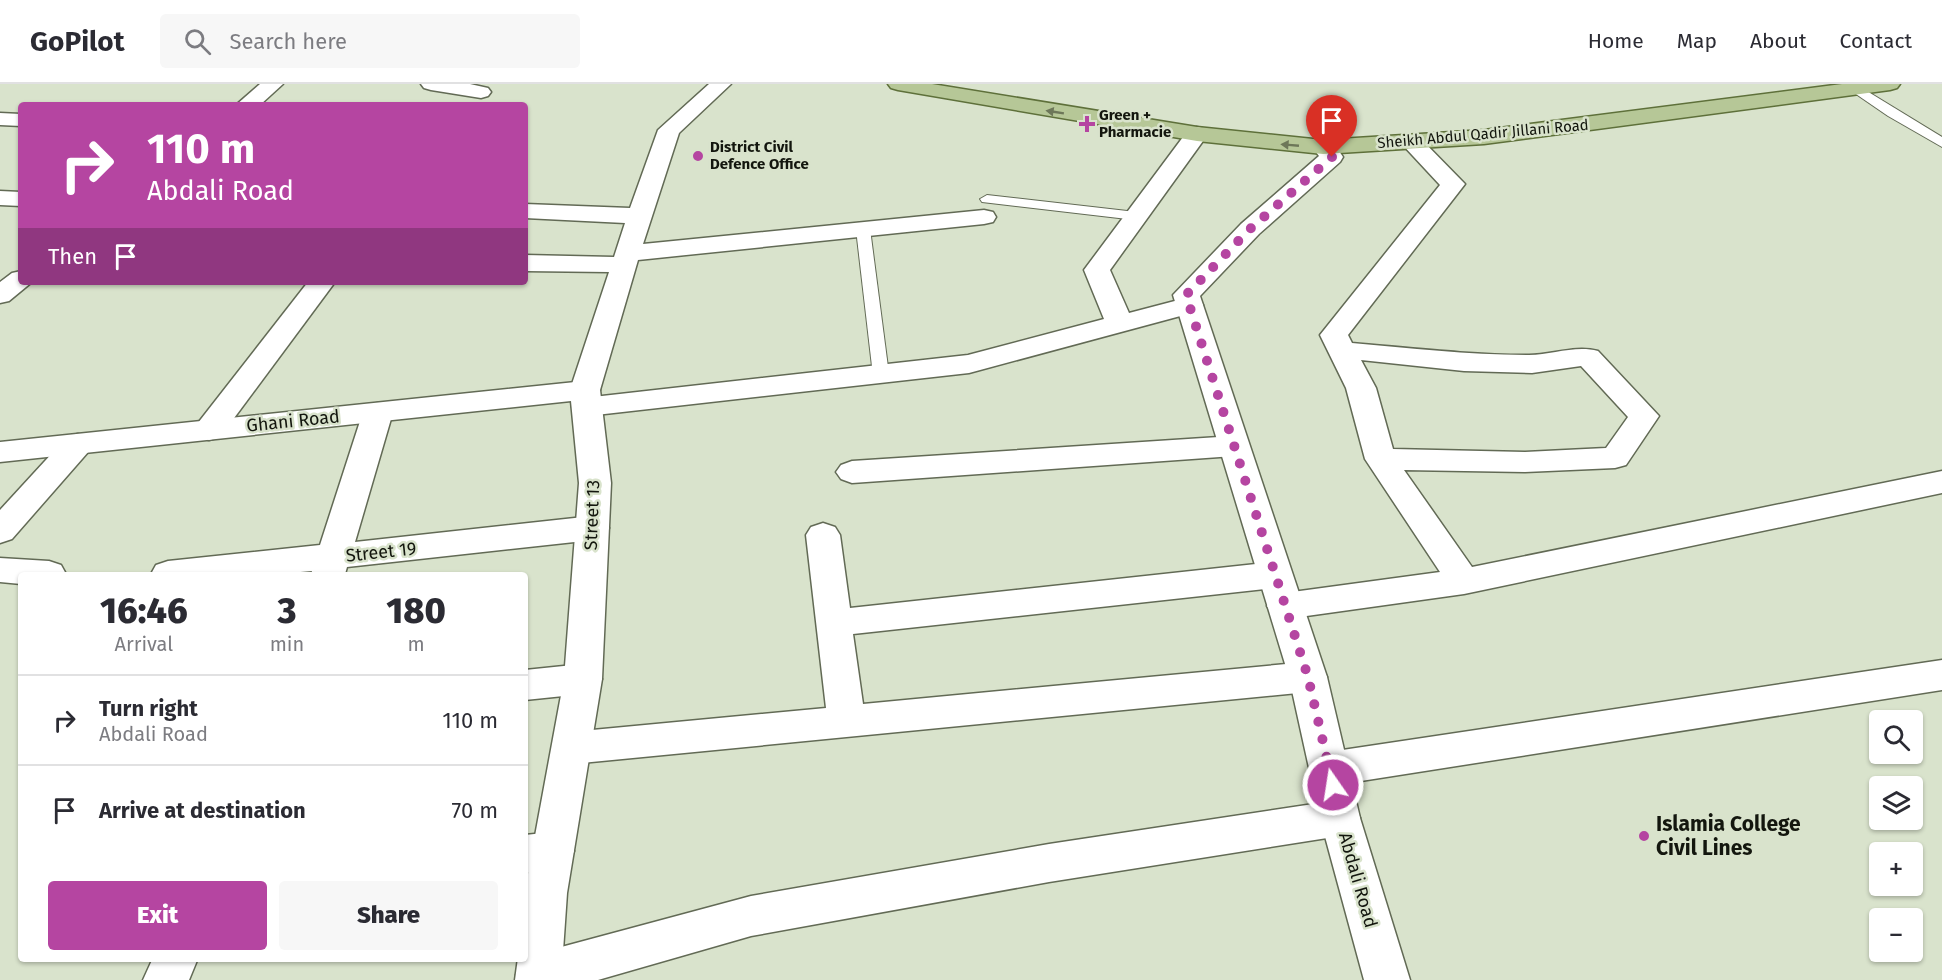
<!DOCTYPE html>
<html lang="en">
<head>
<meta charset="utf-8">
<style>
  :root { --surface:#fff; --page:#f7f7f7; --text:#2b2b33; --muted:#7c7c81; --line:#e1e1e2; --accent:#b545a1 }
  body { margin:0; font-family:"Fira Sans",sans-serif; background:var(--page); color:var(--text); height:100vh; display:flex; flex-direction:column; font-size:22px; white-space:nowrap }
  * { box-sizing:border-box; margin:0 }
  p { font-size:20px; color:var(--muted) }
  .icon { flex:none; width:33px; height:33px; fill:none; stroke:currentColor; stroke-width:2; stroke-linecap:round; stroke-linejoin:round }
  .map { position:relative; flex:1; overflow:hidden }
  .side { position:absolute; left:18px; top:488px; width:510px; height:390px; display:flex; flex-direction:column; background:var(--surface); border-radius:6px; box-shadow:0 2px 4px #0004 }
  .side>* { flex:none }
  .banner { position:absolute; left:18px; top:18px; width:510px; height:183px; border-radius:6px; box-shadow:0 2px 4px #0004; background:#b545a1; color:#fff; overflow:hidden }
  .fabs { position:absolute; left:1869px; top:626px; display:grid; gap:12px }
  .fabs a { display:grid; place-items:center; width:54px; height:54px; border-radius:6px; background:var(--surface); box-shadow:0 2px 4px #0004; font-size:30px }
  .pin { position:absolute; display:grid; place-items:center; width:51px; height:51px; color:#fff; margin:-62px -26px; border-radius:50% 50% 50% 0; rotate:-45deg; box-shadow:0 0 6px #0007 }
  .pin .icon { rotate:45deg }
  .me { position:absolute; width:66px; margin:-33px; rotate:347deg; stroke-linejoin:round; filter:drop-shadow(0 0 4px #0008) }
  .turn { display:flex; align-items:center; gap:21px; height:126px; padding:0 30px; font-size:27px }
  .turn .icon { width:78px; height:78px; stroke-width:2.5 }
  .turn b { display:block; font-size:42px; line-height:51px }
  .then { display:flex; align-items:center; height:57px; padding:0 30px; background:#0003; gap:12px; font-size:22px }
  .eta { display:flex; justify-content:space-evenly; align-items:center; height:102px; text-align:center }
  .eta b { font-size:36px; font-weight:800; line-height:42px }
  .cta { display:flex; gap:12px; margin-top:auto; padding:12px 30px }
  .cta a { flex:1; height:69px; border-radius:6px; background:var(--accent); color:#fff; font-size:24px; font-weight:800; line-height:69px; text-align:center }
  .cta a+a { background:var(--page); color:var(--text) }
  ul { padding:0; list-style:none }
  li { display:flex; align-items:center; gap:18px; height:90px; padding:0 30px; border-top:2px solid var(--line) }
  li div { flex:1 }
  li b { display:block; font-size:22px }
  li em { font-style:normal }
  header { display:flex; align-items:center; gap:36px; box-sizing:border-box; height:84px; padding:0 30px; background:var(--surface); border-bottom:2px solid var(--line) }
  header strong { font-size:28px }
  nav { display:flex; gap:33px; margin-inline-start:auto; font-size:21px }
  .search { width:420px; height:54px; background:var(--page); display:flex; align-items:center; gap:15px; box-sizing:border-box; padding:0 21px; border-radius:6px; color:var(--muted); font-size:22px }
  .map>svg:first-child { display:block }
</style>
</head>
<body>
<header>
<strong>GoPilot</strong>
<div class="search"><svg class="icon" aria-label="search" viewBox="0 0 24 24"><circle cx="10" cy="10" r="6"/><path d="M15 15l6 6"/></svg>Search here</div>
<nav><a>Home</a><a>Map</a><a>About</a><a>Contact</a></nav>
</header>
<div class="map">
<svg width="1942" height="896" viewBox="0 0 1942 896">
  <rect width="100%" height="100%" fill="#d9e3cc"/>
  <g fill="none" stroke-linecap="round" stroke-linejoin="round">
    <defs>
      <g id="lane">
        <polygon points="1857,1 1942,53 1942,63 1888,32 1853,8 1853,2"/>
        <polygon points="987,111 1136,128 1143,132 1136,136 982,118 980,115"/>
        <polygon points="863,141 870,145 889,291 887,295 875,295 873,291 856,145"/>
      </g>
      <g id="street">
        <polygon points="260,0 283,0 260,21 236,21"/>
        <polygon points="421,0 470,0 488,4 491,8 488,12 481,14 431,6 424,4"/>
        <polygon points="709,0 731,0 679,49 643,160 984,126 993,128 996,133 993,138 984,140 638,176 600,306 593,313 968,271 1104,235 1084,186 1189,45 1197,43 1205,45 1208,50 1110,186 1129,229 1190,213 1199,215 1203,221 1199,227 969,289 587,332 577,330 572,323 577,316 583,315 575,312 570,306 609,188 525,187 525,171 614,173 625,139 525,134 525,120 630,124 658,46"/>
        <polygon points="0,29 21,30 21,42 0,41"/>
        <path d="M1411 51 1419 53 1465 100 1348 251 1352 259C1411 264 1469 271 1529 271 1552 271 1575 261 1598 267L1659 332 1626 381 1615 384 1525 388 1404 386 1472 483 1942 387V409L1464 510 1285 535 1273 531 1267 522 1273 513 1285 509 1440 488 1365 375 1346 304 1320 251 1440 101 1400 58 1403 53ZM1361 276 1464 287 1532 289 1581 282 1628 333 1606 364 1525 368 1393 365 1376 304Z"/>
        <polygon points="0,107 21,108 21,122 0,121"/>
        <polygon points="21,187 21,198 32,198 9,217 0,219 0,198 12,189"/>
        <polygon points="308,198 335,198 220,353 209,356 198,353 194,346 198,339"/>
        <polygon points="378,319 388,321 393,328 355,458 593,432 605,436 609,444 605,452 593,456 347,483 345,490 311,490 312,487 277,490 151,490 156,481 168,477 320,461 363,328 368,321"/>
        <polygon points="78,350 89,353 93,360 89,367 12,455 0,459 0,426 67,353"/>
        <polygon points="1234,352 1245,355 1249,362 1245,369 1234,372 852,399 841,395 836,388 841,381 852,377"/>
        <polygon points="823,439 835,443 840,451 850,524 1275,478 1287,482 1292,491 1287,500 1275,504 853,550 863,620 1308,578 1321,583 1327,593 1321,603 1308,608 571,680 557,676 552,664 557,652 571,648 826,624 806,451 811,443"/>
        <polygon points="0,474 49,477 61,481 66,490 21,490 21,500 0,498"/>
        <polygon points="1942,576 1942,606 1329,702 1315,697 1309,685 1315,673 1329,668"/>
        <polygon points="583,580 596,585 602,595 596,605 583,610 525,616 525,586"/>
        <polygon points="1340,716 1354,721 1360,734 1354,747 1340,752 1049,798 751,852 598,896 519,896 516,891 523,876 539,869 751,812 1049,760"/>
        <polygon points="553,748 568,754 574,767 568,780 553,786 525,789 525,751"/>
        <polygon points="153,874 198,874 189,896 143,896"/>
      </g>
      <g id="secondary">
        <path d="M1323 56C1333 59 1338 65 1343 73L1340 78 1259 150 1200 212 1327 593 1360 734 1410 896H1364L1320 734 1289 593 1173 211 1241 140 1319 72 1312 63 1315 58Z"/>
        <polygon points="585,297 595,300 600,306 611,399 602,595 567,809 561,896 515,896 518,874 525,874 525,806 564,595 579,399 571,317 0,378 0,358"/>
      </g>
      <polygon id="primary" points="888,0 932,0 1197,43 1323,56 1484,46 1842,0 1900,0 1897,4 1890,6 1484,60 1323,70 1197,57 898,6 891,4"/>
    </defs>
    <!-- lane casing -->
    <use href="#lane" stroke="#626a55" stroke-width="2"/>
    <!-- street casing -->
    <use href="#street" stroke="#626a55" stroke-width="3"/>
    <!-- secondary casing -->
    <use href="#secondary" stroke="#626a55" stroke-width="3"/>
    <!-- primary casing -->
    <use href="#primary" stroke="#5e703a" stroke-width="3"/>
    <!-- lane -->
    <use href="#lane" fill="#fff" fill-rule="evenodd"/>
    <!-- street -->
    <use href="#street" fill="#fff" fill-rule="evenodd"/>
    <!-- secondary -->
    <use href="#secondary" fill="#fff" fill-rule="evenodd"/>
    <!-- primary -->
    <use href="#primary" fill="#b6c797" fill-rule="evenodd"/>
  </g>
  <!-- one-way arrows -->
  <defs><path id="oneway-solid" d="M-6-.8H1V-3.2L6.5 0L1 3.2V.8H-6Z" transform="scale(1.5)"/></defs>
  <g fill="#6d7759">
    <use href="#oneway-solid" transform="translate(1055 28) rotate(-171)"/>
    <use href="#oneway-solid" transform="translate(1290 61) rotate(-175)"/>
  </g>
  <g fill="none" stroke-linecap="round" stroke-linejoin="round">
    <!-- route -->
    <polyline stroke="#b545a1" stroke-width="10" stroke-dasharray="0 18" points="1332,73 1250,145 1186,211 1308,593 1333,701"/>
  </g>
  <!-- markers -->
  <g fill="#b545a1" stroke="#d9e3cc" stroke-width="2">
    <path d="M1084 31h6v6h6v6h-6v6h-6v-6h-6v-6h6z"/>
    <circle cx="698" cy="72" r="6"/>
    <circle cx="1644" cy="752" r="6"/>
  </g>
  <g text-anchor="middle" stroke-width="5" stroke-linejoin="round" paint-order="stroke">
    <!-- far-poi labels -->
    <g font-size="15" font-weight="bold" fill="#13160e" stroke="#d9e3cc" text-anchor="start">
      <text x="1099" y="36">Green +<tspan x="1099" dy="17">Pharmacie</tspan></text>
      <text x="710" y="68">District Civil<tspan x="710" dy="17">Defence Office</tspan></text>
    </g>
    <!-- far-street labels -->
    <g font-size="15" fill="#13160e" stroke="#d9e3cc">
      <text transform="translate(1483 50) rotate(-5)" y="5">Sheikh Abdul Qadir Jillani Road</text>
    </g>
    <!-- street labels -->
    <g font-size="18" fill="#13160e" stroke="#d9e3cc">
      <text transform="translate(293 337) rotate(-6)" y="6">Ghani Road</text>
      <text transform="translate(592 431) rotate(-88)" y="6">Street 13</text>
      <text transform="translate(381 468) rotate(-6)" y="6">Street 19</text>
      <text transform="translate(1358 796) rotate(74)" y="6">Abdali Road</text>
    </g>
    <!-- near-poi labels -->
    <g font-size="21" font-weight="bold" fill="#13160e" stroke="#d9e3cc" text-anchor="start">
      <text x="1656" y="747">Islamia College<tspan x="1656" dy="24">Civil Lines</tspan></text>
    </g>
  </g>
</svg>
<div class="fabs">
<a><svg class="icon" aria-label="search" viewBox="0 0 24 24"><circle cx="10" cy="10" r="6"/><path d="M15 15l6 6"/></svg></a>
<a><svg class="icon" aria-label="layers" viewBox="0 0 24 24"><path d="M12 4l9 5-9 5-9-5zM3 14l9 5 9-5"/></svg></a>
<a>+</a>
<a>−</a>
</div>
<div class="pin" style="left:1332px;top:73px;background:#d93025"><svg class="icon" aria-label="arrive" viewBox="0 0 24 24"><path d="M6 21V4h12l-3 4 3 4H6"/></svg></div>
<svg class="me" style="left:1333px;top:701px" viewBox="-20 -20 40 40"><circle r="17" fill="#b545a1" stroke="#fff" stroke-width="3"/><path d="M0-11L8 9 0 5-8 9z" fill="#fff"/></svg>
<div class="banner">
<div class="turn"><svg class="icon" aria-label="right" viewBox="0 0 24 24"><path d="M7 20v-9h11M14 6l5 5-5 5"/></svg><div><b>110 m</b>Abdali Road</div></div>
<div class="then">Then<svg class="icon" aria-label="arrive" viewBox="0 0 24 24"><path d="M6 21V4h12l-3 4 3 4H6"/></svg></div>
</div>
<section class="side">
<div class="eta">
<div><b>16:46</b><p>Arrival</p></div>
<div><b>3</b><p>min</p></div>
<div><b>180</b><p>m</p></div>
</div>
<ul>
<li><svg class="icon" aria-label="right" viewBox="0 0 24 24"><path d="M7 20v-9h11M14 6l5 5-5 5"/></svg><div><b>Turn right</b><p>Abdali Road</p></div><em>110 m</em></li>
<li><svg class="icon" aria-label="arrive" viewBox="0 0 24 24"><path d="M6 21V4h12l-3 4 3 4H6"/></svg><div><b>Arrive at destination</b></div><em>70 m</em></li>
</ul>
<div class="cta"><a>Exit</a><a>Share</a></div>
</section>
</div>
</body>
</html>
